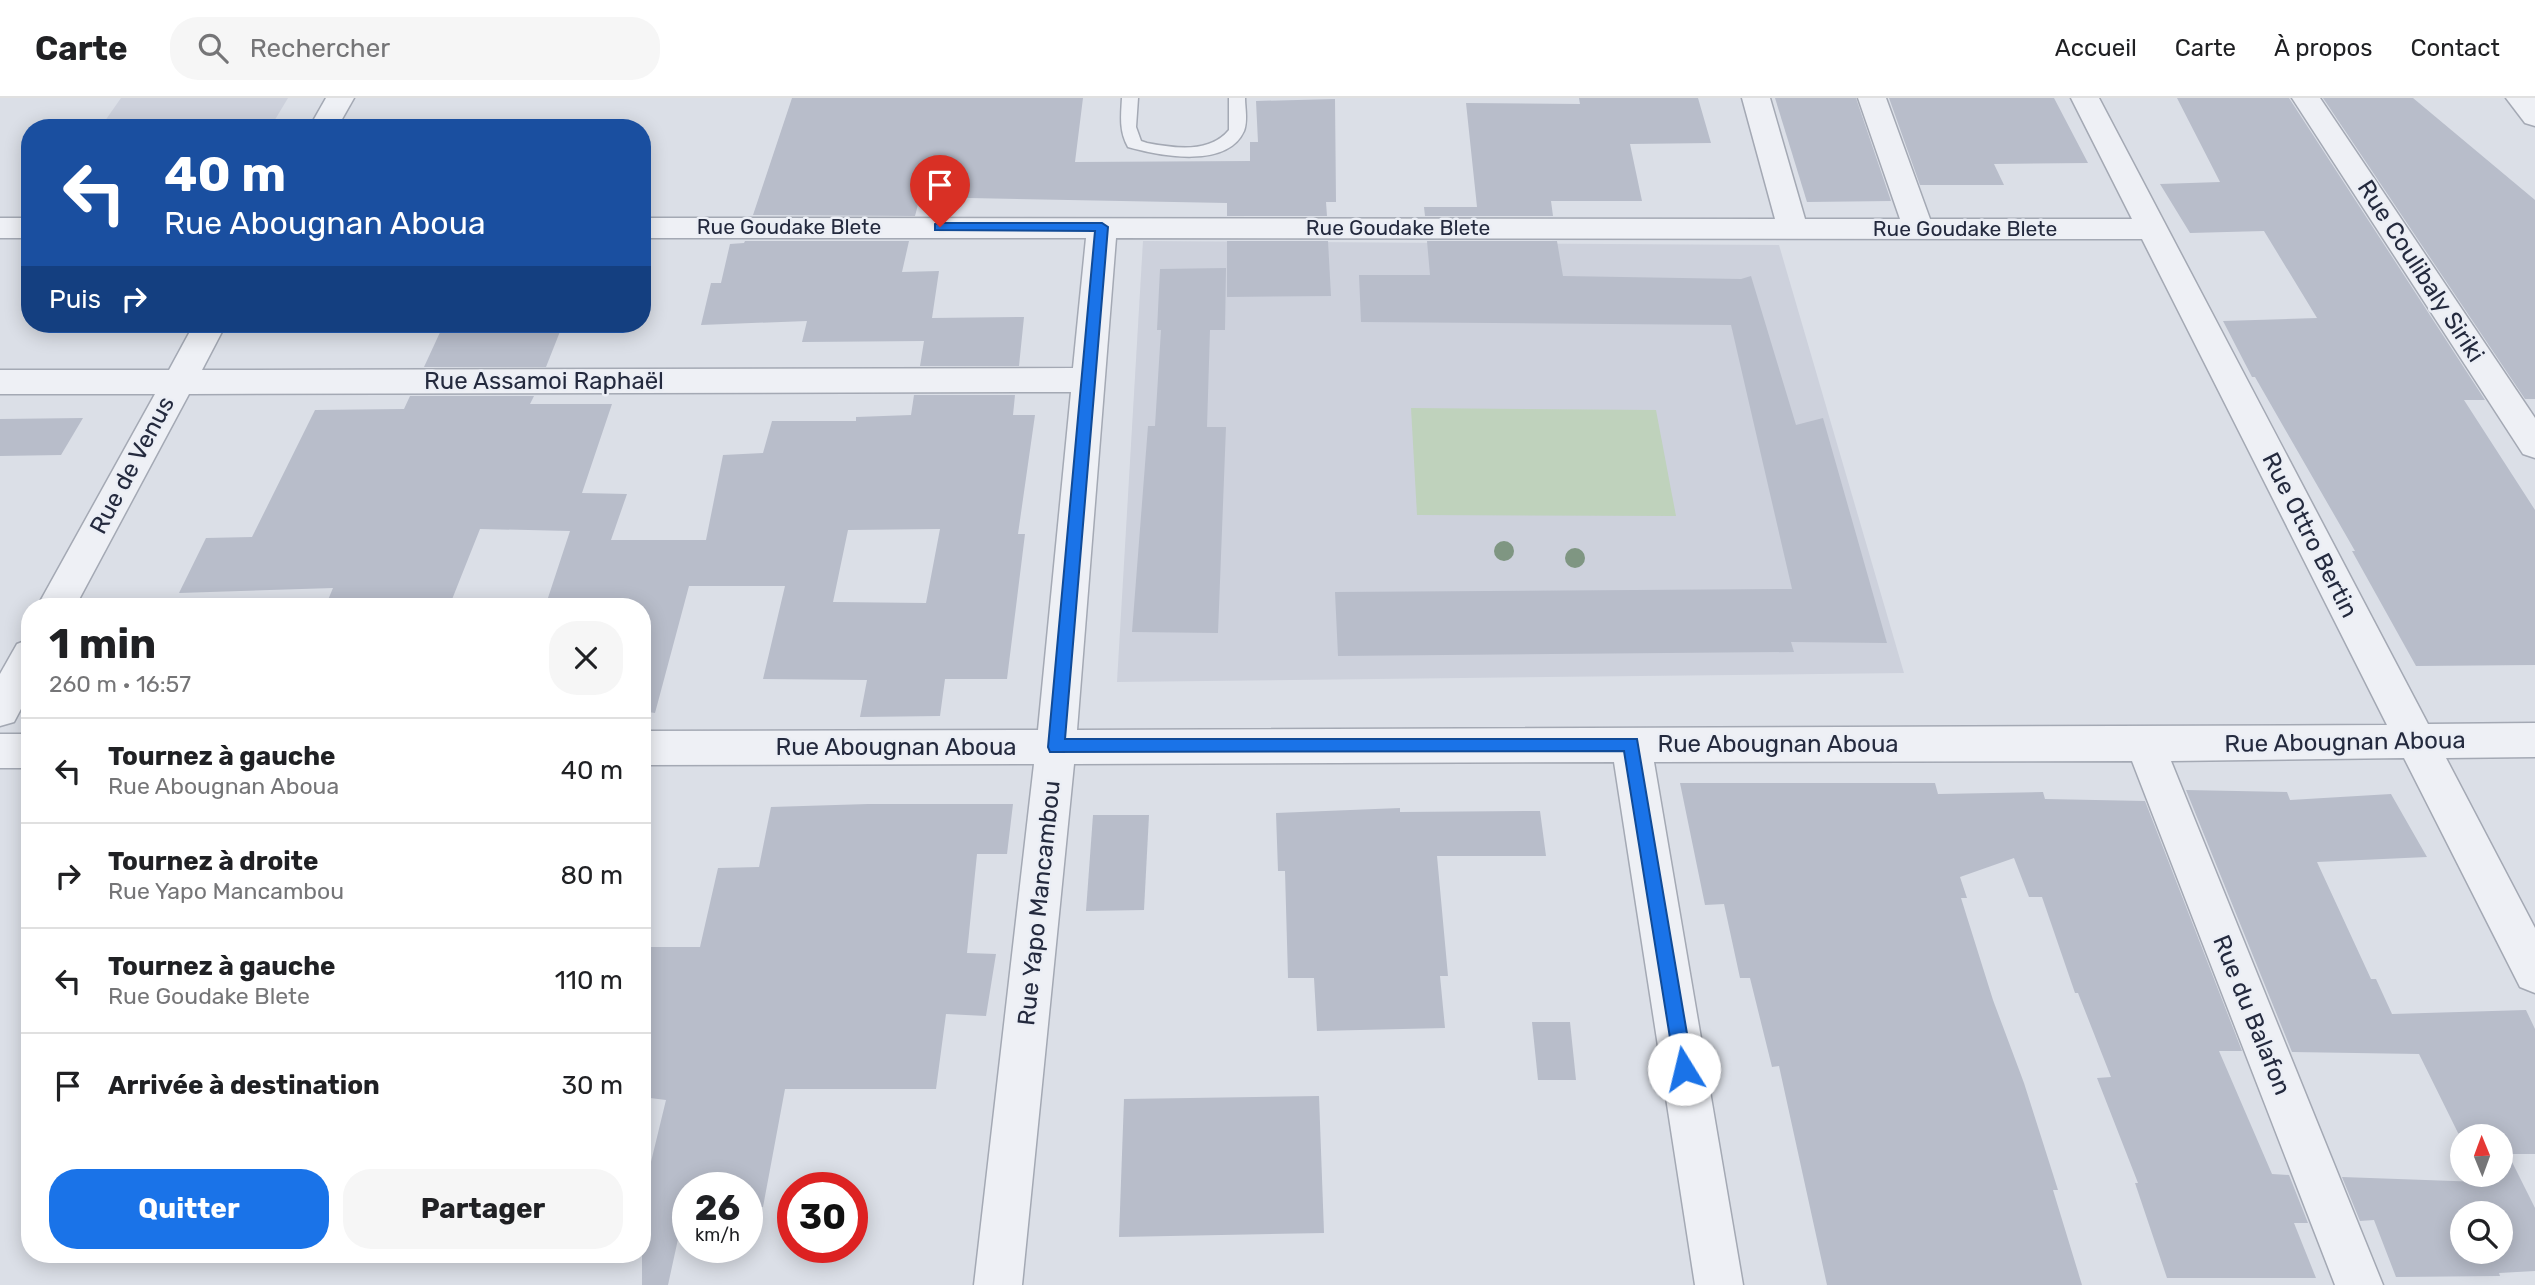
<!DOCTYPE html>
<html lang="fr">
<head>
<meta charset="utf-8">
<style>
  :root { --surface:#fff; --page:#f6f6f6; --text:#202124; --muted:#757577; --line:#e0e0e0; --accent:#1a73e8 }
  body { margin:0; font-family:Rubik,sans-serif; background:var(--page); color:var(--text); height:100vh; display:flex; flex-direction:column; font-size:26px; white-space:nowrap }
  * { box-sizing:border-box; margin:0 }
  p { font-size:23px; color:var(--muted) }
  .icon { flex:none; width:38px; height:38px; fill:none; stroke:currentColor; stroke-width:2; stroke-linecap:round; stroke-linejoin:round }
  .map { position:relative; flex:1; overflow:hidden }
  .side { position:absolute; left:21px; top:500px; width:630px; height:665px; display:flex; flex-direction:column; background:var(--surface); border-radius:28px; box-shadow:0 4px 18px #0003 }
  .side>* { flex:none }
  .guide { position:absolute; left:21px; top:21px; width:630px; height:214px; border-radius:28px; box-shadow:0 4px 18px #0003; background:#1a4fa0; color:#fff; overflow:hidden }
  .needle { width:46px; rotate:359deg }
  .fabs { position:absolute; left:2450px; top:1026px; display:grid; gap:14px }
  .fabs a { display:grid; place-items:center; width:63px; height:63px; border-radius:50%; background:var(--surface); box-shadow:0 4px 18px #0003; font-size:35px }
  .speed { position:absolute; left:672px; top:1074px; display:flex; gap:14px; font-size:35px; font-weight:700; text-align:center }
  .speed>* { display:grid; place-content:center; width:91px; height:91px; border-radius:50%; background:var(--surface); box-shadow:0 4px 18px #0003; line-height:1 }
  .speed small { font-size:18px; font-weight:400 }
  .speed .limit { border:10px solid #d22; background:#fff; color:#111 }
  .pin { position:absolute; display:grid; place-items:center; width:60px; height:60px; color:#fff; margin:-72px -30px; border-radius:50% 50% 50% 0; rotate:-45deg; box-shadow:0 0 7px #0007 }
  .pin .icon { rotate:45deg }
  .me { position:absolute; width:77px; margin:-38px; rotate:351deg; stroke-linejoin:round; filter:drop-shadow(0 0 5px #0008) }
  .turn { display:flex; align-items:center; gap:24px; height:147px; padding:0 28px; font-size:32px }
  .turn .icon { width:91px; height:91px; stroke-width:2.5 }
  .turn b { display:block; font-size:49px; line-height:60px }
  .then { display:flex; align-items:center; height:66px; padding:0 28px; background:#0003; gap:14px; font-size:26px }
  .round { display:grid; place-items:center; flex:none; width:74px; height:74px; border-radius:28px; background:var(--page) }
  .summary { display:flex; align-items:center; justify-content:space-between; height:119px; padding:0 28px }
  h1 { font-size:42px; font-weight:700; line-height:52px }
  .button { display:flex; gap:14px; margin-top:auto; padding:14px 28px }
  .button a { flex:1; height:80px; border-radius:28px; background:var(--accent); color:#fff; font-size:28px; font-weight:700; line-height:80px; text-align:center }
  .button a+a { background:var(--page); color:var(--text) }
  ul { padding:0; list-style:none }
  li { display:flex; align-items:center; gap:21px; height:105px; padding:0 28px; border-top:2px solid var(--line) }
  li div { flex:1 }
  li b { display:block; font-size:26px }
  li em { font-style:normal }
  header { display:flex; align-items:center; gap:42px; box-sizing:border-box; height:98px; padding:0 35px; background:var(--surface); border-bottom:2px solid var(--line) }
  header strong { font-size:33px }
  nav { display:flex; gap:38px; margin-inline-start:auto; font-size:24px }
  .search { width:490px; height:63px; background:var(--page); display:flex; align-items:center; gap:18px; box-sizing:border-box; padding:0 24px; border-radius:28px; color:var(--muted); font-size:26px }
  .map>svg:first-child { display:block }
</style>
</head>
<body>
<header>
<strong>Carte</strong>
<div class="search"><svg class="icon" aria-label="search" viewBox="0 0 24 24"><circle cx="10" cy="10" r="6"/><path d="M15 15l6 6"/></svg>Rechercher</div>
<nav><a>Accueil</a><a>Carte</a><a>À propos</a><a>Contact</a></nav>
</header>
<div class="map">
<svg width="2535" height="1187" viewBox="0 0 2535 1187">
  <rect width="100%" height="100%" fill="#dbdfe7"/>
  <!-- built -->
  <g fill="#cdd1dc">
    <polygon points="121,0 288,0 270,30 100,30"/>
    <polygon points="1143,143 1779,147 1904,575 1117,584"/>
  </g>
  <!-- green -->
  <polygon fill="#bfd2bc" points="1411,310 1656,312 1676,418 1417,417"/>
  <!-- building -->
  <g fill="#b8bdca" fill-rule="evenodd">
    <polygon points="792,0 1083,0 1075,64 1250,63 1250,44 1258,44 1256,3 1335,1 1336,104 1326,104 1327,118 1227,118 1227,105 920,99 915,118 753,117"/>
    <polygon points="1579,0 1698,0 1711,45 1630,46 1642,103 1551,103 1553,118 1425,118 1424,109 1477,109 1466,5 1580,6"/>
    <polygon points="1775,0 1856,0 1891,103 1807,104"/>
    <polygon points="1889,0 2054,0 2088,65 1994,66 2004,87 1920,87"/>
    <polygon points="2177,0 2289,0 2485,302 2464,302 2535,412 2535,567 2416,568 2352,453 2355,453 2255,279 2252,279 2223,223 2317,220 2264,133 2190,135 2160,86 2220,84"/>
    <polygon points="2323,0 2413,0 2535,102 2535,301 2525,301"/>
    <polygon points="745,143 909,143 902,174 939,173 932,220 1024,219 1019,268 920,268 924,243 802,244 807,223 701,227 711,185 721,185 730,146 744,145"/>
    <polygon points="1227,143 1328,143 1331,198 1227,199"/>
    <polygon points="1427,143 1557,143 1563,178 1741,181 1751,178 1796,327 1823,320 1887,545 1791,544 1794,554 1338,558 1335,494 1792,491 1731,227 1361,224 1359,177 1430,177"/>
    <polygon points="1226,170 1225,232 1210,232 1207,329 1226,329 1218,535 1132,534 1148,328 1155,328 1161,232 1157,232 1160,171"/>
    <polygon points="442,230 561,231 546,269 424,269"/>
    <path d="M914 297H1015L1013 317H1035L1018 436H1025L1007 581H945L940 618 860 619 867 582 763 581 785 488H689L655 615 642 613V509H545L570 433 480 431 449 509H325L333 490 179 495 206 440 252 439 315 312 404 311 410 298H534L530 306H612L582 395 627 396 611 442H706L723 357 763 355 772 323H856V319L911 317ZM940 431 926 505 833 504 848 432Z"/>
    <polygon points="83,320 61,357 0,358 0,321"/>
    <polygon points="1680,685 1935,685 1938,696 2043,694 2045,701 2145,703 2242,953 2219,953 2272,1076 2289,1077 2308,1125 2294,1125 2316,1180 2167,1180 2135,1085 2138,1085 2097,980 2111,979 2078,895 2075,895 2042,799 2029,799 2014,760 1960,779 1967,800 1961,800 1993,902 2024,985 2058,1092 2053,1092 2082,1187 1827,1187 1779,968 1772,969 1750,880 1740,880 1724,806 1705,807"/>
    <path d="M2186 692 2287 694 2290 702 2391 696 2427 759 2317 764 2371 881H2376L2392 916 2526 912 2535 931V1056H2508L2535 1110V1173L2499 1175 2500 1178 2396 1179 2374 1122 2360 1123 2342 1079 2481 1084 2478 1076H2501V1038H2462V1043L2419 956 2292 954ZM2462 1115H2501V1153H2462Z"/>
    <polygon points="868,706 1013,706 1007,756 977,756 967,855 996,856 986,918 946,916 936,991 785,991 763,1109 747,1109 747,1090 688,1090 688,1109 685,1109 668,1187 642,1187 642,1101 666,1002 642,999 642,849 700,849 718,770 759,769 771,709"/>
    <polygon points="1400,710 1400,714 1540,713 1546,758 1437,758 1448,878 1440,878 1445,930 1317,933 1314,880 1288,880 1285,773 1278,773 1276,715"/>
    <polygon points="1093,717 1149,717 1144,812 1086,813"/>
    <polygon points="1532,924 1570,924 1576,982 1538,982"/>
    <polygon points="1319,998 1324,1135 1119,1139 1124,1001"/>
  </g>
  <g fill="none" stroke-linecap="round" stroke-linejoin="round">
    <defs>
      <path id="service" d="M1122 0H1138L1136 29 1141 43 1147 45C1174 50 1209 56 1229 32V0H1245C1245 10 1248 23 1244 33 1227 71 1160 58 1128 49 1119 33 1121 18 1122 0Z"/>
      <g id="minor">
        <polygon points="326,0 354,0 337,30 309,30"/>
        <path d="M1742 0H1770L1805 121H1900L1858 0H1886L1930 121H2132L2071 0H2099L2428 626 2535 625V659L2446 660 2535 830V895L2520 889 2404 660 2171 663 2383 1187H2335L2132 663 1654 664 1743 1187H1695L1614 664 1074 666 1022 1187H974L1034 666 642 667V633L1038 632 1071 294 189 296 75 509H37L155 296H0V272H169L194 226H226L202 272 1073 270 1086 140H642V120L1775 121ZM1116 140 2142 141 2387 627 1077 632Z"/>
        <polygon points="2292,0 2320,0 2535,320 2535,360 2523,356"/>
        <polygon points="2506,0 2535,0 2535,28 2525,25"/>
        <rect x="0" y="120" width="30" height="20"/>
        <polygon points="30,541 30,594 14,624 0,628 0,576 17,546"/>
        <rect x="0" y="636" width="30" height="34"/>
      </g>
    </defs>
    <!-- service casing -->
    <use href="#service" stroke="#a4a9b4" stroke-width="3"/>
    <!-- minor casing -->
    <use href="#minor" stroke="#a4a9b4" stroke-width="3"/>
    <!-- service -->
    <use href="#service" fill="#eef0f5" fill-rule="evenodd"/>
    <!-- minor -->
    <use href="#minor" fill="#eef0f5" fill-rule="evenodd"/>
  </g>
  <!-- trees -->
  <g fill="#7f9682">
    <circle cx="1504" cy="453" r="10"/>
    <circle cx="1575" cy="460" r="10"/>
  </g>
  <!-- route -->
  <polygon fill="#1a73e8" stroke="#114b97" stroke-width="2" points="940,125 1102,125 1108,129 1065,641 1637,641 1693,971 1691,977 1684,980 1677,977 1675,971 1624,653 1050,654 1048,649 1095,133 935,132 935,126"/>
  <g text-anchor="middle" stroke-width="5" stroke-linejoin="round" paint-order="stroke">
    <!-- far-street labels -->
    <g font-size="21" fill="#242a3e" stroke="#ebeef5">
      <text x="789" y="136">Rue Goudake Blete</text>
      <text x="1398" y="137">Rue Goudake Blete</text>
      <text x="1965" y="138">Rue Goudake Blete</text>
    </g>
    <!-- street labels -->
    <g font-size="24" fill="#242a3e" stroke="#ebeef5">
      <text transform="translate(2421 173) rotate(57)" y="8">Rue Coulibaly Siriki</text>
      <text x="544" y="291">Rue Assamoi Raphaël</text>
      <text transform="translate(132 367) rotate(-62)" y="8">Rue de Venus</text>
      <text transform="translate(2310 437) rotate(63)" y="8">Rue Ottro Bertin</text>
      <text transform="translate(2345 644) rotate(-1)" y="8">Rue Abougnan Aboua</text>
      <text x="1778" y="654">Rue Abougnan Aboua</text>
      <text x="896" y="657">Rue Abougnan Aboua</text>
      <text transform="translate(1039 805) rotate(-84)" y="8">Rue Yapo Mancambou</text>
      <text transform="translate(2252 917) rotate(68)" y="8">Rue du Balafon</text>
    </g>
  </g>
</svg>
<div class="fabs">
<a><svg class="needle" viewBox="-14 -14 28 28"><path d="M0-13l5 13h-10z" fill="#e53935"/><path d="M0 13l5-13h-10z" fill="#757577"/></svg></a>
<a><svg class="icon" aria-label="search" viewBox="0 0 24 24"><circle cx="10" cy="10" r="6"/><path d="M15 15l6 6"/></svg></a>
</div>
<div class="speed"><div>26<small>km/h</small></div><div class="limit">30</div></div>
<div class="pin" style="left:940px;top:129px;background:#d93025"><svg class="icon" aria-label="arrive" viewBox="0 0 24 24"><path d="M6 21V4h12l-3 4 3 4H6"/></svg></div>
<svg class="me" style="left:1684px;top:971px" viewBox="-20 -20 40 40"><circle r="19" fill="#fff"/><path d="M0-13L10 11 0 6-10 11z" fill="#1a73e8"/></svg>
<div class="guide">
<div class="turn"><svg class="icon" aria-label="left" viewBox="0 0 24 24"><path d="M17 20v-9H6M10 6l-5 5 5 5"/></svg><div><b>40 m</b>Rue Abougnan Aboua</div></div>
<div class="then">Puis<svg class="icon" aria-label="right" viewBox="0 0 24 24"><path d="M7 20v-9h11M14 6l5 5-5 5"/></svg></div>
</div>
<section class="side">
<div class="summary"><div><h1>1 min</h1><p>260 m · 16:57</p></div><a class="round"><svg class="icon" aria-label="close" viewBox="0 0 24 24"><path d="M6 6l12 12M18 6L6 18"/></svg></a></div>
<ul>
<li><svg class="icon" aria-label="left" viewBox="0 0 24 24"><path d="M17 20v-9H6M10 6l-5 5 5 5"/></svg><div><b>Tournez à gauche</b><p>Rue Abougnan Aboua</p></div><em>40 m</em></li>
<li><svg class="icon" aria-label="right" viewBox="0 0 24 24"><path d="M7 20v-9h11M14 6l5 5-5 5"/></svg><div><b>Tournez à droite</b><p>Rue Yapo Mancambou</p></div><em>80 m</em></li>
<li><svg class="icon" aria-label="left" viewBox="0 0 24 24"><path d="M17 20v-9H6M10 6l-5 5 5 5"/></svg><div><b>Tournez à gauche</b><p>Rue Goudake Blete</p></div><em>110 m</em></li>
<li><svg class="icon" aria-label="arrive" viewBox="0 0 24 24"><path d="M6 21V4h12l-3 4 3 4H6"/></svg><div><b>Arrivée à destination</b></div><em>30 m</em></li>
</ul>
<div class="button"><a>Quitter</a><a>Partager</a></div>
</section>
</div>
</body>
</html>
